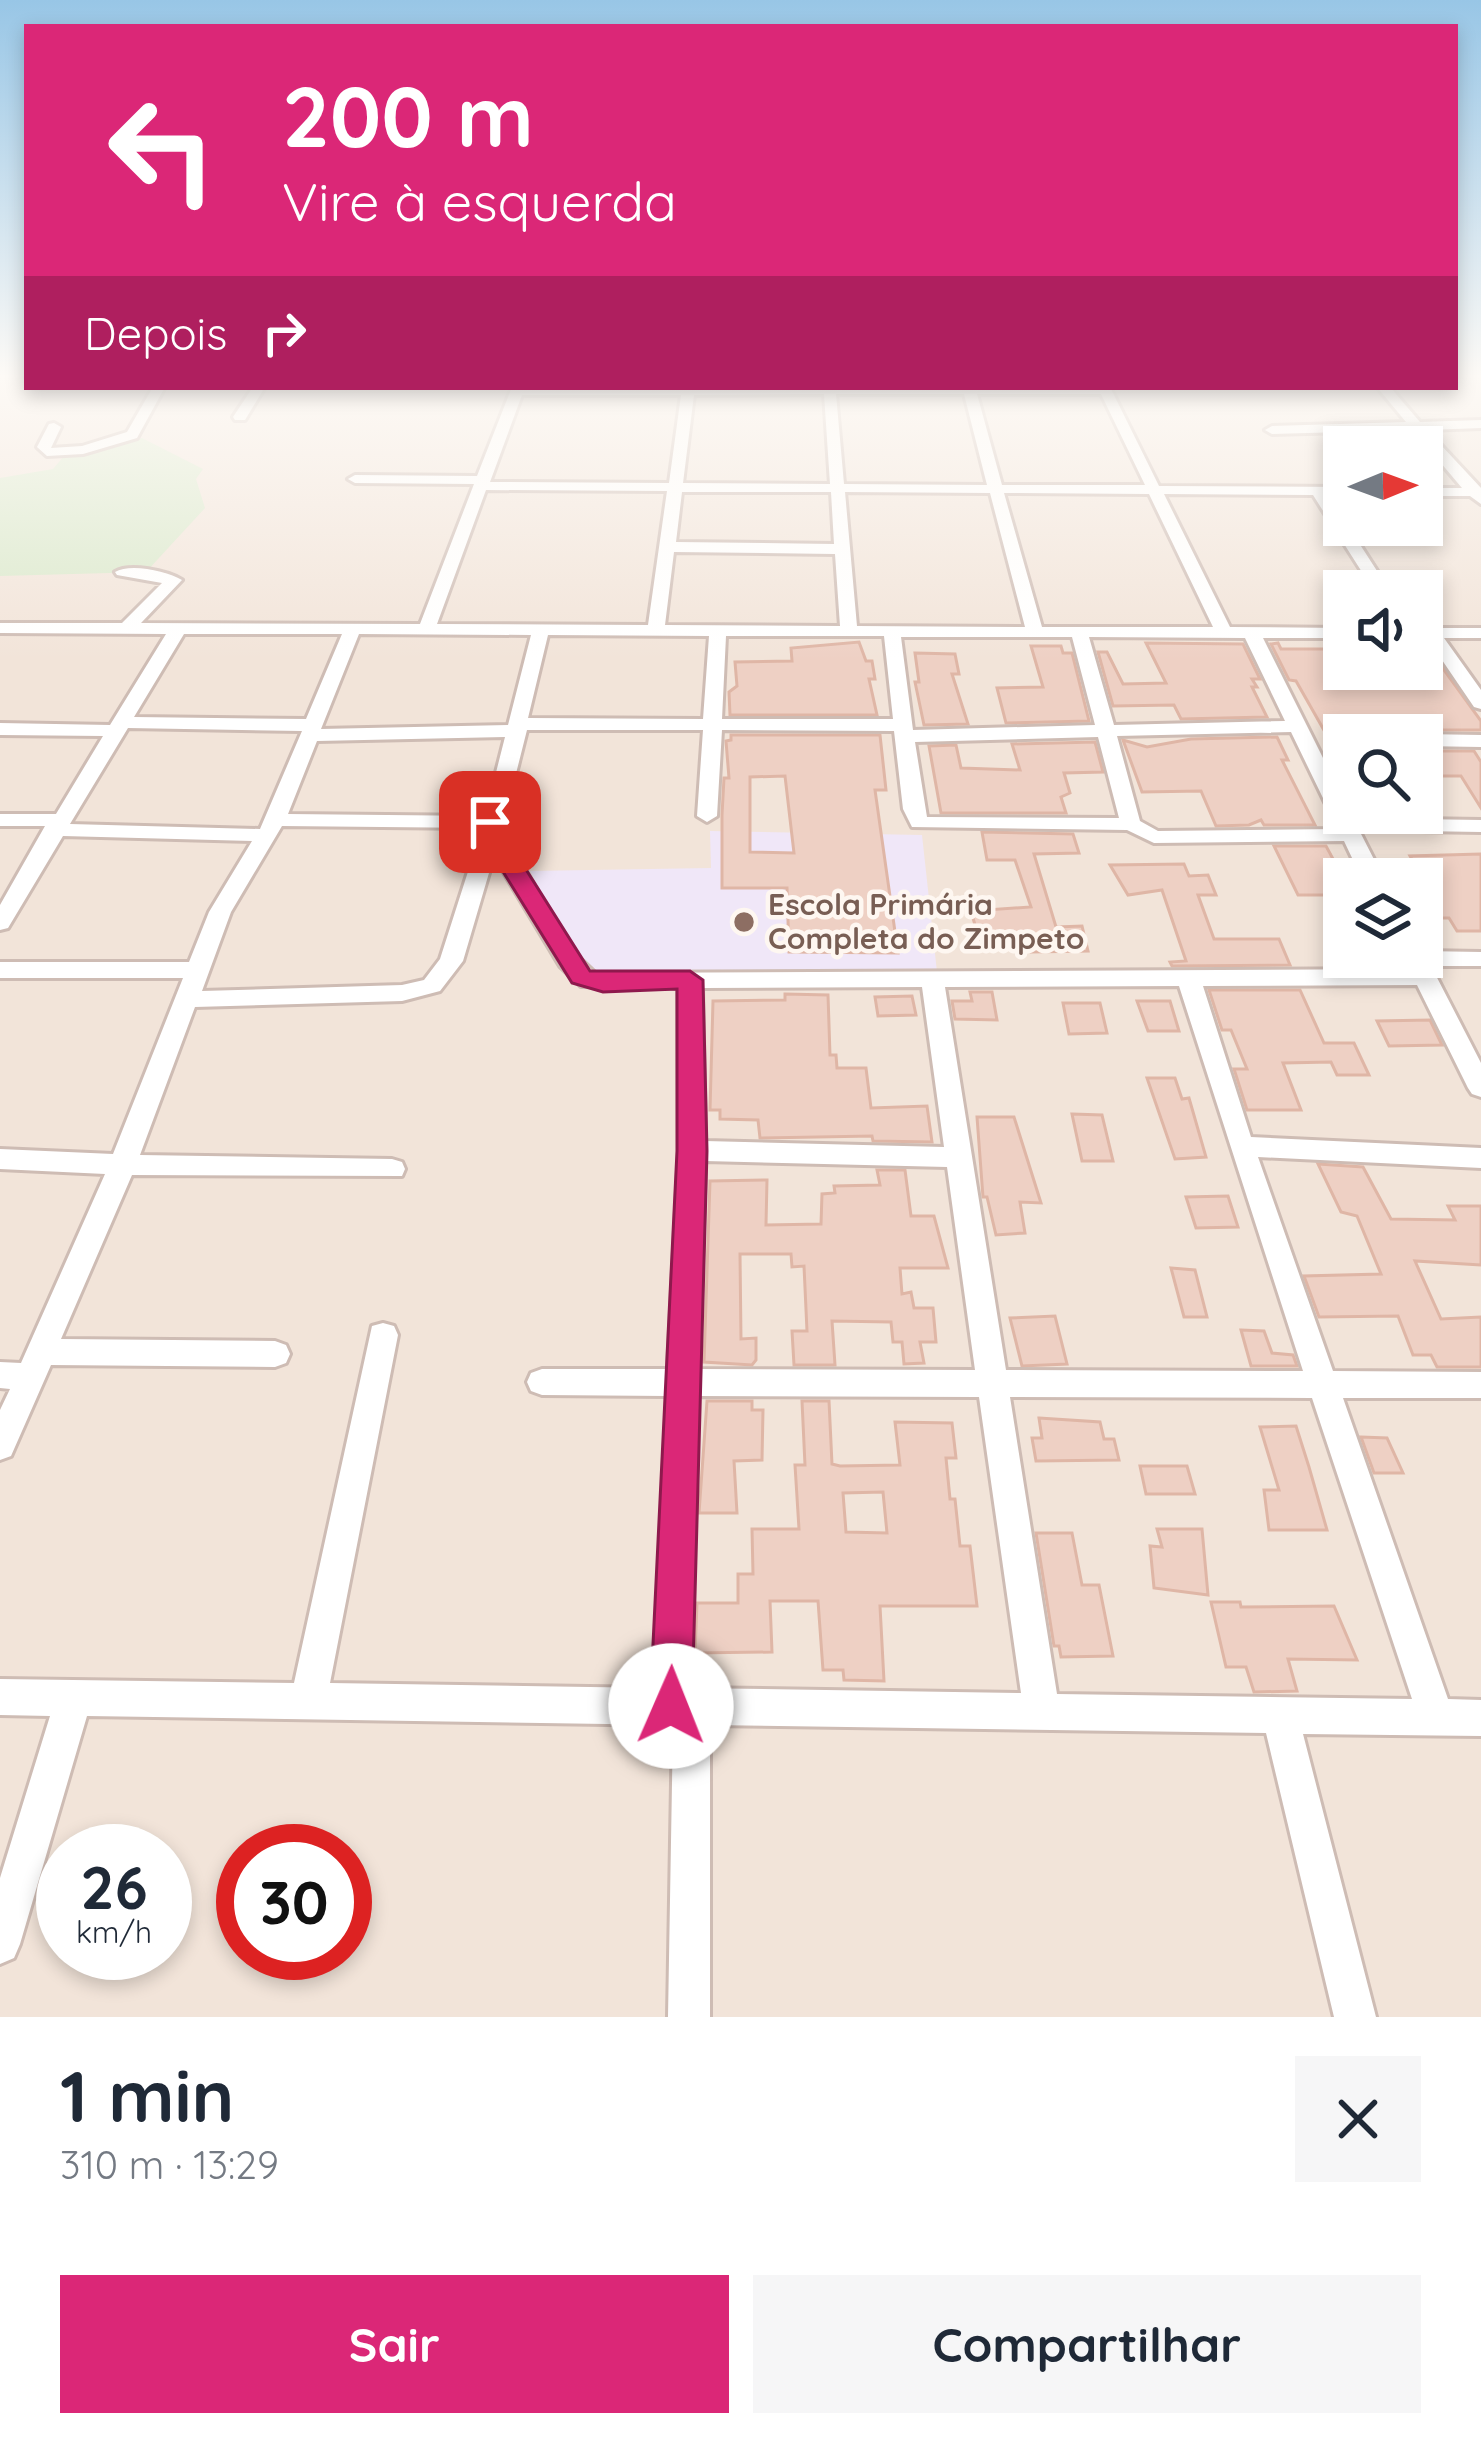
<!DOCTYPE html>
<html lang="pt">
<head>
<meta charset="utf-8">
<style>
  :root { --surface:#fff; --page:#f6f6f7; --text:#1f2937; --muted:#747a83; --accent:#db2777 }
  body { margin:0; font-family:Quicksand,sans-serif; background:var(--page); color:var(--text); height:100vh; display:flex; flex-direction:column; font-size:45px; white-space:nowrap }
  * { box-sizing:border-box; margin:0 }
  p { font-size:39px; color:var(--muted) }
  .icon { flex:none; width:66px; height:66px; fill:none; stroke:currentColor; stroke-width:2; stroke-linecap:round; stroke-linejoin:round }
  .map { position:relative; height:2017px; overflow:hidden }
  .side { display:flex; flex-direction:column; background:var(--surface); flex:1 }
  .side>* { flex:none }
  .banner { position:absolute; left:24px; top:24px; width:1434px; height:366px; border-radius:0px; box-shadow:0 6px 18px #0003; background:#db2777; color:#fff; overflow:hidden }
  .needle { width:78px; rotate:89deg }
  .buttons { position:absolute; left:1323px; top:426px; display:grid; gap:24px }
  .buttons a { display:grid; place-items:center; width:120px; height:120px; border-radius:0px; background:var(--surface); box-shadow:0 6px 18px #0003; font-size:60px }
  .speed { position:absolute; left:36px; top:1824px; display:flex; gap:24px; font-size:60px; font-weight:700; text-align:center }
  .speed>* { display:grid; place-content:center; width:156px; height:156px; border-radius:50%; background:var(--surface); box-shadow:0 6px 18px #0003; line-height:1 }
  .speed small { font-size:30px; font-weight:400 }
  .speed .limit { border:18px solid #d22; background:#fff; color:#111 }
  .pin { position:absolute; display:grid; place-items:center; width:102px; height:102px; color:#fff; margin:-51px; border-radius:24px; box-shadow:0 6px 18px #0006 }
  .me { position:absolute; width:132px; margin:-66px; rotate:1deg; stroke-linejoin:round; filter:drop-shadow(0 0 9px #0008) }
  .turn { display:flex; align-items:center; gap:42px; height:252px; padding:0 60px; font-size:54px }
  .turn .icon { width:156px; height:156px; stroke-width:2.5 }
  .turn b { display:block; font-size:84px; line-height:102px }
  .then { display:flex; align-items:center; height:114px; padding:0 60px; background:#0003; gap:24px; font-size:45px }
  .round { display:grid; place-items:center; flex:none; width:126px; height:126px; border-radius:0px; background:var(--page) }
  .summary { display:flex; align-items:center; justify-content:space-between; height:204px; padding:0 60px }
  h1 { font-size:72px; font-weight:800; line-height:90px }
  .button { display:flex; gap:24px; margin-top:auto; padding:24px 60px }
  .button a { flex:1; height:138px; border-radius:0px; background:var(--accent); color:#fff; font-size:48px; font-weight:800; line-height:138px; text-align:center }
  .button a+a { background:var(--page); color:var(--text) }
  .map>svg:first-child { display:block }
</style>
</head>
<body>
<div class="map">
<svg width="1481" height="2017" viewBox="0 0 1481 2017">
  <rect width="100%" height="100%" fill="#fbf3eb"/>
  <!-- residential -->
  <path fill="#f2e4d9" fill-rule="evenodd" d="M0 377H27V387H1455V377H1481V2017H0ZM1344 447H1422V525H1344ZM1344 591H1422V669H1344ZM1344 735H1422V813H1344ZM1344 879H1422V957H1344ZM63 1851H165V1953H63ZM243 1851H345V1953H243Z"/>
  <!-- education -->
  <polygon fill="#f0e7f8" points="710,831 922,835 937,972 583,973 530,871 711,868"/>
  <!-- green -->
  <polygon fill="#d9e8ca" points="142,438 203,469 196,479 205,508 146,572 0,576 0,478 53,469 65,455"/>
  <!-- building -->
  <g fill="#eed0c4" stroke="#dfb6a6" stroke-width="3" fill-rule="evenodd">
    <polygon points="859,642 866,661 872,661 875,679 869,679 877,715 730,715 729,692 737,686 735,662 792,661 791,648"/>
    <polygon points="1146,643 1243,644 1260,679 1252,679 1257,687 1252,687 1267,717 1181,719 1174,705 1113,706 1098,652 1107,652 1123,684 1166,683"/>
    <polygon points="1278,643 1281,649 1344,649 1344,669 1375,675 1422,674 1422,656 1434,656 1481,721 1481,730 1422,730 1415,735 1325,732 1296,681 1289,680 1271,644"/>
    <polygon points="1031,646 1061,646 1063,653 1072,653 1089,721 1006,723 997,688 1043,687"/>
    <polygon points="915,653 955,654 959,674 952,674 968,724 924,725 915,682 919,682"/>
    <path d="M731 735H880L886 790H875L898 953 789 952 787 888H722V815L724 778H729L726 741 731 740ZM785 776 794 853 750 852V777Z"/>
    <polygon points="1277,737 1288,760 1282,760 1315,825 1264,825 1261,820 1249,825 1216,826 1201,791 1142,792 1123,740 1147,747 1191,739"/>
    <polygon points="1095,742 1103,772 1064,773 1070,793 1061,797 1066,813 941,813 929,746 956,745 961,768 1020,770 1012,744"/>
    <polygon points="1422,751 1474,751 1481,762 1481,808 1461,776 1422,776"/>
    <polygon points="982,832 1073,834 1079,853 1034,854 1056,927 1082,926 1088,951 1031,952 1028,937 979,939 971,911 1031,907 1015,860 987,860"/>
    <polygon points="1274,846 1326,846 1340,872 1331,872 1343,895 1298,895"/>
    <polygon points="1481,854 1481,931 1457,931 1449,918 1422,918 1422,877 1410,856"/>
    <polygon points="1184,864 1189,876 1208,875 1216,895 1198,895 1214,939 1279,939 1290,965 1172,966 1170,962 1186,961 1162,890 1128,895 1110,865"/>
    <polygon points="1209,990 1300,990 1324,1043 1354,1043 1369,1075 1337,1075 1331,1062 1283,1063 1301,1110 1247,1110 1234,1069 1247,1069 1231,1030 1222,1030"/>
    <polygon points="970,992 992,992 997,1020 955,1019 952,1001 972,1001"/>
    <polygon points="785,994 828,995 830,1055 836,1055 837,1068 866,1068 871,1108 927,1106 932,1142 873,1141 872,1136 760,1138 758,1120 720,1119 720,1110 710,1110 713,1001 785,1000"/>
    <polygon points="912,996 916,1015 878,1016 875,997"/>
    <polygon points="1137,1001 1170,1001 1179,1031 1148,1031"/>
    <polygon points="1063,1003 1100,1003 1107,1033 1069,1034"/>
    <polygon points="1430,1020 1442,1045 1389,1046 1377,1021"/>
    <polygon points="1147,1078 1175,1078 1182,1099 1189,1098 1206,1157 1175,1159"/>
    <polygon points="1072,1114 1102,1115 1113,1161 1082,1161"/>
    <polygon points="977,1117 1014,1117 1041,1203 1020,1202 1025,1233 996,1235 987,1197 983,1197"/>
    <polygon points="1318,1164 1363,1167 1391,1219 1455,1220 1448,1206 1481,1206 1481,1265 1415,1261 1441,1319 1481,1317 1481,1367 1437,1367 1431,1355 1413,1355 1398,1316 1319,1317 1304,1276 1381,1274 1357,1216 1341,1212"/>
    <polygon points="877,1170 905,1170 911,1216 934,1216 948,1268 900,1268 902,1294 911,1292 914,1308 933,1308 936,1342 920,1342 924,1363 904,1364 902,1342 893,1342 891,1322 832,1321 835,1365 794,1365 792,1331 807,1331 804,1266 792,1267 791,1254 740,1254 741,1339 756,1338 756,1360 752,1365 704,1362 710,1181 767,1180 766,1225 821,1224 822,1194 835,1193 834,1186 880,1185"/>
    <polygon points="1228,1196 1238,1227 1196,1228 1186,1197"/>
    <polygon points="1171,1268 1195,1270 1207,1317 1184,1317"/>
    <polygon points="1055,1316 1067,1364 1022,1366 1010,1318"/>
    <polygon points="1241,1330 1264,1331 1272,1353 1293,1355 1297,1366 1251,1366"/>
    <polygon points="707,1401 752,1401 752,1410 763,1410 762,1460 734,1461 737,1513 699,1513"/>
    <path d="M802 1401H829L832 1464 840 1466 900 1465 895 1422 952 1423 956 1458H946L950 1499H955L960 1546H970L977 1606H880L884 1681 844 1680 843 1670H823L818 1601H770L772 1652 695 1653 697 1603H738V1574H753L752 1529H799L795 1465H805ZM883 1492 887 1533 846 1532 843 1493Z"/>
    <polygon points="1039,1418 1100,1422 1104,1439 1114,1439 1119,1460 1036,1461 1032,1438 1042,1438"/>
    <polygon points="1296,1426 1309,1467 1327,1530 1269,1530 1264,1490 1279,1490 1260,1427"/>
    <polygon points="1361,1437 1387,1438 1403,1473 1374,1473"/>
    <polygon points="1140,1466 1187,1466 1195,1494 1146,1494"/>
    <polygon points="1157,1529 1202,1529 1208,1595 1154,1588 1150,1546 1162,1547"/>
    <polygon points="1036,1533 1072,1533 1082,1585 1099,1585 1113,1656 1061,1657 1059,1646 1054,1646"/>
    <polygon points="1211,1602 1240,1602 1241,1607 1334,1606 1357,1660 1288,1659 1297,1691 1254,1692 1246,1667 1226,1667"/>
  </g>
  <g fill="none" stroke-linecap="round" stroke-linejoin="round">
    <defs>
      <g id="minor">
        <polygon points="153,387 165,387 137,438 83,454 47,456 37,447 49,424 54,423 61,427 51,448 82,446 127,432"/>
        <polygon points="253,387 265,387 245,420 235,420 233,417"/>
        <path d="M512 387H1110L1159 486 1344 487V495H1328L1390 591H1374L1313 495 1164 494 1230 627 1344 628V638H1263L1344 800V813H1351L1353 818 1481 820V832L1359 830 1384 879H1362L1344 841 1154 843 1127 830 912 827 903 809 894 731 722 730 717 816 707 822 697 816 703 730H527L501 833 577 956 595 973 1410 969 1403 957H1422V951L1481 952V966H1431L1481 1063V1097L1472 1094 1468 1088 1417 985 1203 986 1251 1137 1481 1148V1168L1258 1157 1333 1371 1481 1372V1398H1343L1448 1699 1481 1700V1736L1303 1734 1376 2017H1334L1266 1733 710 1725V2017H668L673 1725 87 1716 20 1944 14 1958 0 1964V1878L50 1716 0 1715V1679L294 1683 372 1326 383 1323 394 1326 398 1335 330 1683 654 1688 667 1396 542 1395 531 1391 527 1382 531 1373 542 1369H668L679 1151 678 988 581 986 560 966 494 856 463 961 440 991 402 1001 195 1007 140 1155 392 1159 402 1162 405 1169 402 1176 132 1175 61 1339 275 1341 286 1345 290 1354 286 1363 275 1367 51 1365 11 1456 0 1460V1410L10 1389 0 1388V1362L21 1363 105 1174 0 1169V1149L113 1154 183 978H0V962H189L209 912 252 841 63 836 8 928 0 930V905L45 826H0V814H56L103 736 0 735V723L110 725 166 634 0 633V623H122L162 583 117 575 115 572C130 563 167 571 182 580L141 623 420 624 474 484 355 483 348 479 355 475 477 476ZM824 394 830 484 683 483 694 395ZM836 394H964L987 485 844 484ZM977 394H1101L1145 485H1002ZM522 395H681L669 483 490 482ZM486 490 667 491 648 625 437 624ZM682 492H831L834 544 676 542ZM845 492 990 493 1025 627 857 626ZM1004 493 1149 494 1213 627H1042ZM674 552 835 554 840 626 665 625ZM184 634H342L306 719 134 717ZM359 634 531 635 508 725 321 729ZM548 635 709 636 703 719 528 718ZM726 636H884L893 719H722ZM901 637H1072L1095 725 913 730ZM1089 637 1245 638 1285 721 1114 725ZM128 728 302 731 260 829 70 824ZM1291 732 1338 829 1158 831 1140 821 1117 736ZM505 737 485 816 288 814 317 741ZM1098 737 1119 818 927 817 915 742ZM282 826 482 828 440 959 424 980 402 985 202 991 231 912ZM1179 986 1303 1371 1006 1370 945 987ZM922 987 944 1147 705 1141 702 988ZM705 1161 947 1167 975 1370 699 1369ZM698 1396 979 1397 1021 1693 690 1688ZM1010 1397 1312 1398 1412 1699 1057 1694Z"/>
        <polygon points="1377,387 1390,387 1420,422 1481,420 1481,428 1427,430 1481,488 1481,504 1470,496 1422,496 1422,488 1462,488 1413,430 1272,434 1265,430 1272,426 1406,422"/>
        <polygon points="1422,628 1481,628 1481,638 1444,638 1481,690 1481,709 1474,707 1427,638 1422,638"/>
        <polygon points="1422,734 1481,735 1481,747 1422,746 1419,735"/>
      </g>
    </defs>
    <!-- minor casing -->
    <use href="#minor" stroke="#cebcb4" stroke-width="6"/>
    <!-- minor -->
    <use href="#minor" fill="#fff" fill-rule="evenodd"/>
  </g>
  <!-- sky -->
  <linearGradient id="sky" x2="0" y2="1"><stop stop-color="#98c6e6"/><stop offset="0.57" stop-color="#fdfaf6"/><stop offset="1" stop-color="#fdfaf6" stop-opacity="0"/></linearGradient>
  <rect width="1481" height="660" fill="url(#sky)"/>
  <!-- route -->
  <polygon fill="#db2777" stroke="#8e194d" stroke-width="3" points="490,815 502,822 503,833 590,971 690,971 703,980 707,1151 692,1706 686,1721 671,1727 656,1721 650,1706 677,1151 677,989 603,992 572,983 479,833 479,822"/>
  <!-- markers -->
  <circle fill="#8d6e63" stroke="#fef7f1" stroke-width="4.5" cx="744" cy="922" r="12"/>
  <g text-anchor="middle" stroke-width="9" stroke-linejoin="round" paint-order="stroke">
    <!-- education labels -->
    <g font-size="30" font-weight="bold" fill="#785e54" stroke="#fef7f1" text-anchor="start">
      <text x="768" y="915">Escola Primária<tspan x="768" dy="34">Completa do Zimpeto</tspan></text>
    </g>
  </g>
</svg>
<div class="buttons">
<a><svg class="needle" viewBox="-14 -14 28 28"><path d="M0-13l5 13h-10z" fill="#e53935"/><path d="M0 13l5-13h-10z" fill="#747a83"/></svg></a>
<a><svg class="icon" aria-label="sound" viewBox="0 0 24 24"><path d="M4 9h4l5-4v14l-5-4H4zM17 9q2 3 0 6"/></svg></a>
<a><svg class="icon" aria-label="search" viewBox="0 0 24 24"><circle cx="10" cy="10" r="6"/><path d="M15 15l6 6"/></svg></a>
<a><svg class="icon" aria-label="layers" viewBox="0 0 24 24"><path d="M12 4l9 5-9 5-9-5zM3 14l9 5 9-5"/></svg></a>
</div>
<div class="speed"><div>26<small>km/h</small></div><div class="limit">30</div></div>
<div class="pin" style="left:490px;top:822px;background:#d93025"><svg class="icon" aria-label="arrive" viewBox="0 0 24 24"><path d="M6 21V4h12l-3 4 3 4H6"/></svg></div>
<svg class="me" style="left:671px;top:1706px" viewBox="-20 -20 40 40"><circle r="19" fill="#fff"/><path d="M0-13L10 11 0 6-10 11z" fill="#db2777"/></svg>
<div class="banner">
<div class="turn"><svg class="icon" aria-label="left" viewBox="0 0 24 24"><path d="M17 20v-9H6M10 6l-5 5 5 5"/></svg><div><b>200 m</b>Vire à esquerda</div></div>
<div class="then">Depois<svg class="icon" aria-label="right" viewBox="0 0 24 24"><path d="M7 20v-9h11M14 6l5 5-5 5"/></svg></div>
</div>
</div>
<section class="side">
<div class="summary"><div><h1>1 min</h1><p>310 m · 13:29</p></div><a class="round"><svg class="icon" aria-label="close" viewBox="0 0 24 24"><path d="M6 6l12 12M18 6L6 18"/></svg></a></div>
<div class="button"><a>Sair</a><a>Compartilhar</a></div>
</section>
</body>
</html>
